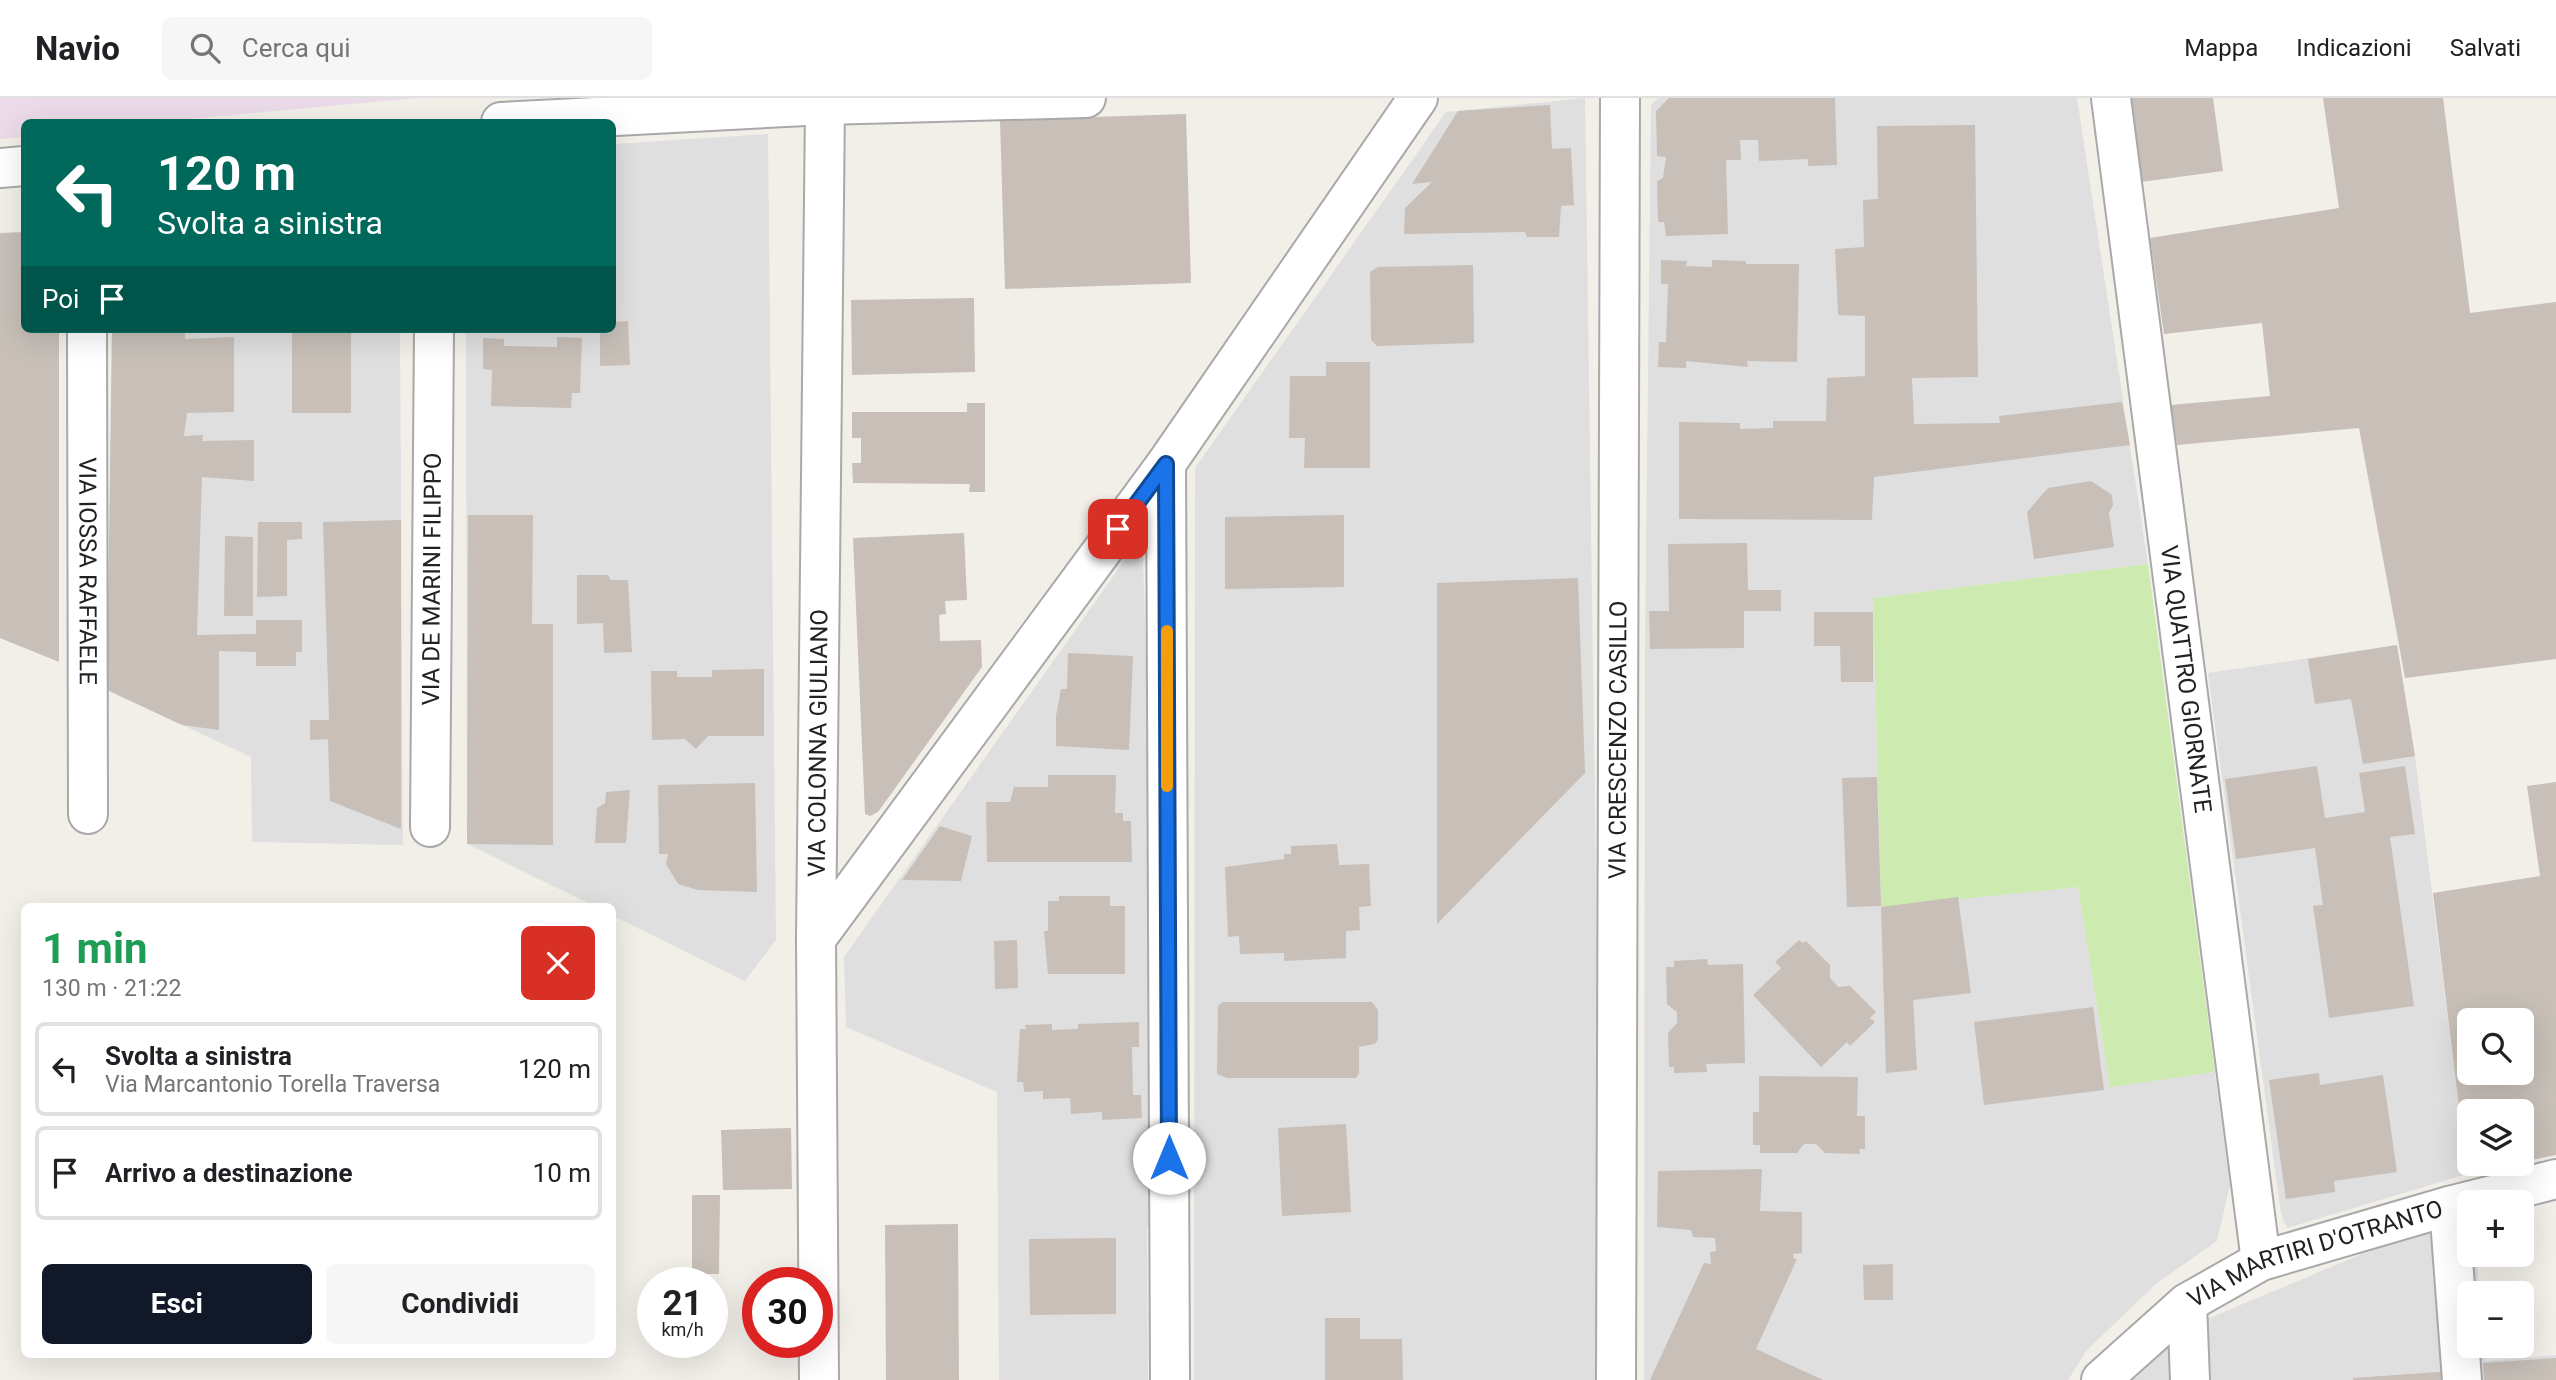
<!DOCTYPE html>
<html lang="it">
<head>
<meta charset="utf-8">
<style>
  :root { --surface:#fff; --page:#f6f6f6; --text:#202124; --muted:#757577; --line:#e0e0e0; --accent:#111827 }
  body { margin:0; font-family:Roboto,sans-serif; background:var(--page); color:var(--text); height:100vh; display:flex; flex-direction:column; font-size:26px; white-space:nowrap }
  * { box-sizing:border-box; margin:0 }
  p { font-size:23px; color:var(--muted) }
  .icon { flex:none; width:38px; height:38px; fill:none; stroke:currentColor; stroke-width:2; stroke-linecap:round; stroke-linejoin:round }
  .map { position:relative; flex:1; overflow:hidden }
  .side { position:absolute; left:21px; top:805px; width:595px; height:455px; display:flex; flex-direction:column; background:var(--surface); border-radius:10px; box-shadow:0 7px 28px #0002 }
  .side>* { flex:none }
  .banner { position:absolute; left:21px; top:21px; width:595px; height:214px; border-radius:10px; box-shadow:0 7px 28px #0002; background:#00695c; color:#fff; overflow:hidden }
  .fabs { position:absolute; left:2457px; top:910px; display:grid; gap:14px }
  .fabs a { display:grid; place-items:center; width:77px; height:77px; border-radius:10px; background:var(--surface); box-shadow:0 7px 28px #0002; font-size:35px }
  .speed { position:absolute; left:637px; top:1169px; display:flex; gap:14px; font-size:35px; font-weight:700; text-align:center }
  .speed>* { display:grid; place-content:center; width:91px; height:91px; border-radius:50%; background:var(--surface); box-shadow:0 7px 28px #0002; line-height:1 }
  .speed small { font-size:18px; font-weight:400 }
  .speed .limit { border:10px solid #d22; background:#fff; color:#111 }
  .pin { position:absolute; display:grid; place-items:center; width:60px; height:60px; color:#fff; margin:-30px; border-radius:14px; box-shadow:0 4px 10px #0006 }
  .me { position:absolute; width:77px; margin:-38px; rotate:0deg; stroke-linejoin:round; filter:drop-shadow(0 0 5px #0008) }
  .turn { display:flex; align-items:center; gap:24px; height:147px; padding:0 21px; font-size:32px }
  .turn .icon { width:91px; height:91px; stroke-width:2.5 }
  .turn b { display:block; font-size:49px; line-height:60px }
  .then { display:flex; align-items:center; height:66px; padding:0 21px; background:#0003; gap:14px; font-size:26px }
  .round { display:grid; place-items:center; flex:none; width:74px; height:74px; border-radius:10px; background:var(--page) }
  .head { display:flex; align-items:center; justify-content:space-between; height:119px; padding:0 21px }
  h1 { font-size:42px; font-weight:700; line-height:52px; color:#1e9e55 }
  .cta { display:flex; gap:14px; margin-top:auto; padding:14px 21px }
  .cta a { flex:1; height:80px; border-radius:10px; background:var(--accent); color:#fff; font-size:28px; font-weight:700; line-height:80px; text-align:center }
  .cta a+a { background:var(--page); color:var(--text) }
  ul { padding:0; list-style:none }
  li { display:flex; align-items:center; gap:21px; height:94px; margin:0 14px 10px; padding:0 7px; border:4px solid var(--line); border-radius:10px }
  li div { flex:1 }
  li b { display:block; font-size:26px }
  li em { font-style:normal }
  header { display:flex; align-items:center; gap:42px; box-sizing:border-box; height:98px; padding:0 35px; background:var(--surface); border-bottom:2px solid var(--line) }
  header strong { font-size:33px }
  nav { display:flex; gap:38px; margin-inline-start:auto; font-size:24px }
  .search { width:490px; height:63px; background:var(--page); display:flex; align-items:center; gap:18px; box-sizing:border-box; padding:0 24px; border-radius:10px; color:var(--muted); font-size:26px }
  .map>svg:first-child { display:block }
</style>
</head>
<body>
<header>
<strong>Navio</strong>
<div class="search"><svg class="icon" aria-label="search" viewBox="0 0 24 24"><circle cx="10" cy="10" r="6"/><path d="M15 15l6 6"/></svg>Cerca qui</div>
<nav><a>Mappa</a><a>Indicazioni</a><a>Salvati</a></nav>
</header>
<div class="map">
<svg width="2556" height="1282" viewBox="0 0 2556 1282">
  <rect width="100%" height="100%" fill="#f2efe9"/>
  <!-- residential -->
  <g fill="#e0dfdf">
    <polygon points="1585,0 1603,1282 1194,1282 1195,370 1446,14"/>
    <polygon points="1659,0 2077,0 2148,466 1873,500 1881,808 2078,789 2110,988 2215,974 2230,1087 2217,1143 2156,1186 2087,1252 2068,1282 1644,1282 1645,550 1651,7"/>
    <polygon points="768,36 776,842 745,883 613,818 612,808 594,808 467,746 466,231 612,231 613,46"/>
    <polygon points="112,231 400,231 403,747 252,744 251,659 107,592"/>
    <polygon points="1134,449 1143,456 1149,664 1153,1119 1147,1131 1148,1282 999,1282 997,994 846,929 844,859"/>
    <polygon points="2397,547 2415,658 2467,1076 2287,1130 2281,1116 2208,575"/>
    <polygon points="2469,1122 2469,1157 2477,1157 2479,1195 2469,1195 2469,1248 2483,1248 2485,1263 2556,1257 2556,1282 2125,1282 2146,1258 2205,1222 2419,1132"/>
  </g>
  <!-- industrial -->
  <polygon fill="#ebdbe8" points="0,0 417,0 158,24 24,24 24,39 0,41"/>
  <!-- grass -->
  <polygon fill="#cdebb0" points="2148,466 2215,974 2110,989 2078,789 1881,809 1873,500"/>
  <!-- building -->
  <g fill="#c7bfb8" fill-rule="evenodd">
    <polygon points="1669,0 1835,0 1837,67 1808,68 1808,61 1759,63 1758,42 1740,42 1741,62 1726,62 1728,136 1666,138 1664,124 1658,124 1657,83 1663,80 1666,59 1657,58 1656,13"/>
    <polygon points="2129,0 2213,0 2223,73 2141,84"/>
    <polygon points="2323,0 2443,0 2470,215 2556,204 2556,561 2405,580 2359,330 2177,347 2171,307 2270,298 2262,225 2164,236 2150,140 2339,110"/>
    <polygon points="1550,7 1552,51 1571,50 1574,107 1561,108 1559,139 1527,139 1525,134 1404,136 1405,110 1432,84 1412,86 1458,13"/>
    <polygon points="1186,16 1191,185 1005,191 1000,22"/>
    <polygon points="1975,27 1978,279 1912,280 1914,326 2000,325 1999,318 2122,304 2130,347 1874,379 1872,422 1679,421 1679,324 1740,325 1740,331 1773,330 1773,323 1826,323 1827,280 1865,278 1865,218 1838,217 1835,151 1864,149 1863,102 1878,101 1877,28"/>
    <polygon points="24,134 24,231 59,231 59,564 0,540 0,135"/>
    <polygon points="1661,162 1687,163 1686,168 1712,169 1712,162 1746,163 1746,166 1799,166 1797,264 1747,263 1748,269 1686,263 1686,270 1658,269 1659,244 1666,244 1668,186 1661,186"/>
    <polygon points="1473,167 1474,245 1377,248 1371,242 1370,174 1378,169"/>
    <polygon points="974,200 975,274 852,277 851,202"/>
    <polygon points="628,223 630,267 600,268 600,231 612,231 612,224"/>
    <polygon points="112,231 185,231 185,241 234,239 234,314 187,315 184,338 203,337 202,343 254,342 254,383 202,379 197,537 256,536 256,522 302,522 302,554 296,554 296,568 256,568 256,554 219,553 219,632 182,627 107,592"/>
    <rect x="292" y="231" width="59" height="84"/>
    <polygon points="557,239 582,240 580,295 572,295 571,310 491,308 492,272 483,271 483,240 504,241 504,248 557,249"/>
    <polygon points="1326,264 1370,264 1370,370 1304,370 1305,340 1289,340 1290,278 1326,278"/>
    <polygon points="967,305 985,305 985,394 969,394 970,386 853,385 852,365 861,365 861,340 852,340 852,314 967,314"/>
    <polygon points="2091,383 2112,397 2113,407 2109,415 2114,449 2034,461 2027,414 2048,390"/>
    <polygon points="468,417 533,417 532,526 553,526 553,747 467,746"/>
    <polygon points="1344,417 1344,489 1225,491 1225,419"/>
    <polygon points="401,422 401,731 330,703 328,641 310,642 310,622 329,622 323,424"/>
    <polygon points="258,424 302,424 302,441 287,442 287,498 257,499"/>
    <polygon points="964,435 967,502 945,503 946,516 939,517 940,543 981,542 982,569 878,714 870,718 865,716 853,440"/>
    <polygon points="225,438 253,439 253,518 224,518"/>
    <polygon points="1747,445 1748,492 1781,492 1781,513 1744,513 1744,550 1650,551 1649,513 1669,513 1668,446"/>
    <polygon points="577,477 608,477 611,482 628,482 632,554 604,555 603,525 577,526"/>
    <polygon points="1578,480 1585,675 1437,826 1437,485"/>
    <polygon points="1814,514 1873,514 1873,584 1841,584 1840,548 1814,548"/>
    <polygon points="2397,547 2415,658 2363,666 2351,601 2315,606 2308,561"/>
    <polygon points="1068,555 1133,558 1129,652 1056,648 1056,618 1061,591 1067,591"/>
    <polygon points="764,571 764,638 708,638 696,651 685,641 652,642 651,573 677,573 677,579 712,579 712,572"/>
    <polygon points="2317,668 2325,720 2365,714 2359,675 2405,668 2415,736 2390,739 2414,908 2329,920 2313,808 2323,807 2315,750 2236,761 2225,681"/>
    <polygon points="1048,677 1116,677 1115,715 1123,715 1123,723 1131,723 1132,764 987,764 986,704 1010,704 1014,689 1048,689"/>
    <polygon points="1877,679 1881,808 1847,809 1842,680"/>
    <path d="M2556 684V1057L2522 1064V1013H2469V1066L2509 1067 2467 1076 2433 795 2540 778 2527 688ZM2469 922H2522V975H2469Z"/>
    <polygon points="755,685 757,794 698,792 678,786 666,766 668,756 659,756 658,687"/>
    <polygon points="630,692 626,745 595,745 597,710 605,705 606,694"/>
    <polygon points="940,728 972,738 961,783 902,782"/>
    <polygon points="1337,746 1339,767 1369,766 1371,808 1359,809 1360,832 1346,833 1346,860 1284,863 1284,855 1240,856 1239,838 1228,839 1225,769 1284,761 1284,756 1291,756 1291,748"/>
    <polygon points="1059,798 1110,798 1110,808 1125,808 1125,876 1048,876 1044,833 1048,833 1048,803 1059,803"/>
    <polygon points="1958,799 1971,895 1913,902 1917,972 1886,975 1881,809"/>
    <polygon points="1017,842 1018,890 995,891 994,843"/>
    <polygon points="1799,842 1803,845 1806,843 1830,867 1830,880 1838,889 1850,888 1876,914 1870,920 1875,924 1850,948 1847,944 1821,969 1753,897 1781,870 1775,864"/>
    <polygon points="1707,861 1708,867 1743,866 1745,965 1706,966 1707,974 1674,975 1674,969 1669,969 1668,935 1677,925 1677,914 1667,906 1666,869 1674,869 1674,863"/>
    <polygon points="1223,904 1372,904 1378,912 1378,941 1375,946 1359,949 1359,975 1356,980 1227,980 1217,976 1218,908"/>
    <polygon points="2093,909 2104,992 1984,1007 1974,924"/>
    <polygon points="1139,924 1139,949 1132,949 1133,997 1141,997 1142,1020 1102,1022 1102,1014 1071,1016 1070,1000 1043,1001 1043,993 1024,994 1023,984 1017,984 1020,931 1026,931 1025,927 1052,926 1052,932 1078,931 1078,926"/>
    <polygon points="2319,975 2320,987 2383,977 2397,1074 2334,1083 2335,1094 2286,1101 2269,982"/>
    <polygon points="1759,978 1858,979 1857,1018 1865,1018 1865,1051 1859,1051 1860,1056 1825,1055 1816,1046 1804,1046 1797,1055 1760,1055 1760,1047 1753,1047 1753,1014 1759,1014"/>
    <polygon points="1346,1026 1351,1114 1282,1118 1278,1030"/>
    <polygon points="791,1030 792,1091 723,1092 721,1032"/>
    <polygon points="1762,1071 1760,1113 1802,1114 1802,1155 1793,1156 1794,1161 1797,1161 1756,1251 1823,1282 1650,1282 1704,1165 1711,1166 1710,1154 1716,1153 1715,1140 1693,1139 1691,1132 1657,1129 1658,1073"/>
    <polygon points="692,1097 720,1097 719,1176 692,1176"/>
    <polygon points="958,1126 959,1282 886,1282 885,1127"/>
    <polygon points="1116,1140 1116,1216 1030,1217 1029,1141"/>
    <polygon points="1893,1166 1893,1202 1864,1202 1863,1167"/>
    <polygon points="1325,1220 1360,1220 1360,1241 1402,1241 1403,1282 1325,1282"/>
    <polygon points="2556,1260 2556,1282 2484,1282 2483,1265"/>
    <polygon points="2453,1273 2454,1282 2353,1282 2353,1280"/>
  </g>
  <g fill="none" stroke-linecap="round" stroke-linejoin="round">
    <defs>
      <g id="street">
        <path id="s1" d="M2111 0 2261 1163"/>
        <polyline points="501,24 825,7 1086,0"/>
        <polyline points="0,70 24,68"/>
        <path id="s2" d="M87 231 88 716"/>
        <polyline points="1166,366 1170,1282"/>
        <path id="s3" d="M430 729 434 231"/>
        <polyline points="816,841 1166,366 1418,0"/>
        <polyline points="2449,1108 2462,1282"/>
        <polyline points="2187,1205 2190,1282"/>
        <path id="s4" d="M819 1282 816 841 825 7"/>
        <path id="s5" d="M1616 1282 1620 0"/>
        <path id="s6" d="M2101 1282 2187 1205 2261 1163 2449 1108 2556 1081"/>
      </g>
    </defs>
    <!-- street casing -->
    <use href="#street" stroke="#a9a9a9" stroke-width="42"/>
    <!-- street -->
    <use href="#street" stroke="#fff" stroke-width="38"/>
  </g>
  <g fill="none" stroke-linecap="round" stroke-linejoin="round">
    <defs>
      <polyline id="route" points="1118,431 1166,366 1169,1060"/>
    </defs>
    <!-- route casing -->
    <use href="#route" stroke="#114b97" stroke-width="18"/>
    <!-- route -->
    <use href="#route" stroke="#1a73e8" stroke-width="12"/>
    <!-- slow -->
    <polyline stroke="#f59e0b" stroke-width="12" points="1167,533 1167,688"/>
  </g>
  <g text-anchor="middle" stroke-width="6" stroke-linejoin="round" paint-order="stroke">
    <!-- street labels -->
    <g font-size="24" fill="#222" stroke="#fff">
      <text dy="8" stroke="none"><textPath href="#s2" startOffset="242">VIA IOSSA RAFFAELE</textPath></text>
      <text dy="8" stroke="none"><textPath href="#s3" startOffset="248">VIA DE MARINI FILIPPO</textPath></text>
      <text dy="8" stroke="none"><textPath href="#s1" startOffset="586">VIA QUATTRO GIORNATE</textPath></text>
      <text dy="8" stroke="none"><textPath href="#s5" startOffset="640">VIA CRESCENZO CASILLO</textPath></text>
      <text dy="8" stroke="none"><textPath href="#s4" startOffset="637">VIA COLONNA GIULIANO</textPath></text>
      <text dy="8" stroke="none"><textPath href="#s6" startOffset="254">VIA MARTIRI D'OTRANTO</textPath></text>
    </g>
  </g>
</svg>
<div class="fabs">
<a><svg class="icon" aria-label="search" viewBox="0 0 24 24"><circle cx="10" cy="10" r="6"/><path d="M15 15l6 6"/></svg></a>
<a><svg class="icon" aria-label="layers" viewBox="0 0 24 24"><path d="M12 4l9 5-9 5-9-5zM3 14l9 5 9-5"/></svg></a>
<a>+</a>
<a>−</a>
</div>
<div class="speed"><div>21<small>km/h</small></div><div class="limit">30</div></div>
<div class="pin" style="left:1118px;top:431px;background:#d93025"><svg class="icon" aria-label="arrive" viewBox="0 0 24 24"><path d="M6 21V4h12l-3 4 3 4H6"/></svg></div>
<svg class="me" style="left:1169px;top:1060px" viewBox="-20 -20 40 40"><circle r="19" fill="#fff"/><path d="M0-13L10 11 0 6-10 11z" fill="#1a73e8"/></svg>
<div class="banner">
<div class="turn"><svg class="icon" aria-label="left" viewBox="0 0 24 24"><path d="M17 20v-9H6M10 6l-5 5 5 5"/></svg><div><b>120 m</b>Svolta a sinistra</div></div>
<div class="then">Poi<svg class="icon" aria-label="arrive" viewBox="0 0 24 24"><path d="M6 21V4h12l-3 4 3 4H6"/></svg></div>
</div>
<section class="side">
<div class="head"><div><h1>1 min</h1><p>130 m · 21:22</p></div><a class="round" style="background:#d93025;color:#fff"><svg class="icon" aria-label="close" viewBox="0 0 24 24"><path d="M6 6l12 12M18 6L6 18"/></svg></a></div>
<ul>
<li><svg class="icon" aria-label="left" viewBox="0 0 24 24"><path d="M17 20v-9H6M10 6l-5 5 5 5"/></svg><div><b>Svolta a sinistra</b><p>Via Marcantonio Torella Traversa</p></div><em>120 m</em></li>
<li><svg class="icon" aria-label="arrive" viewBox="0 0 24 24"><path d="M6 21V4h12l-3 4 3 4H6"/></svg><div><b>Arrivo a destinazione</b></div><em>10 m</em></li>
</ul>
<div class="cta"><a>Esci</a><a>Condividi</a></div>
</section>
</div>
</body>
</html>
